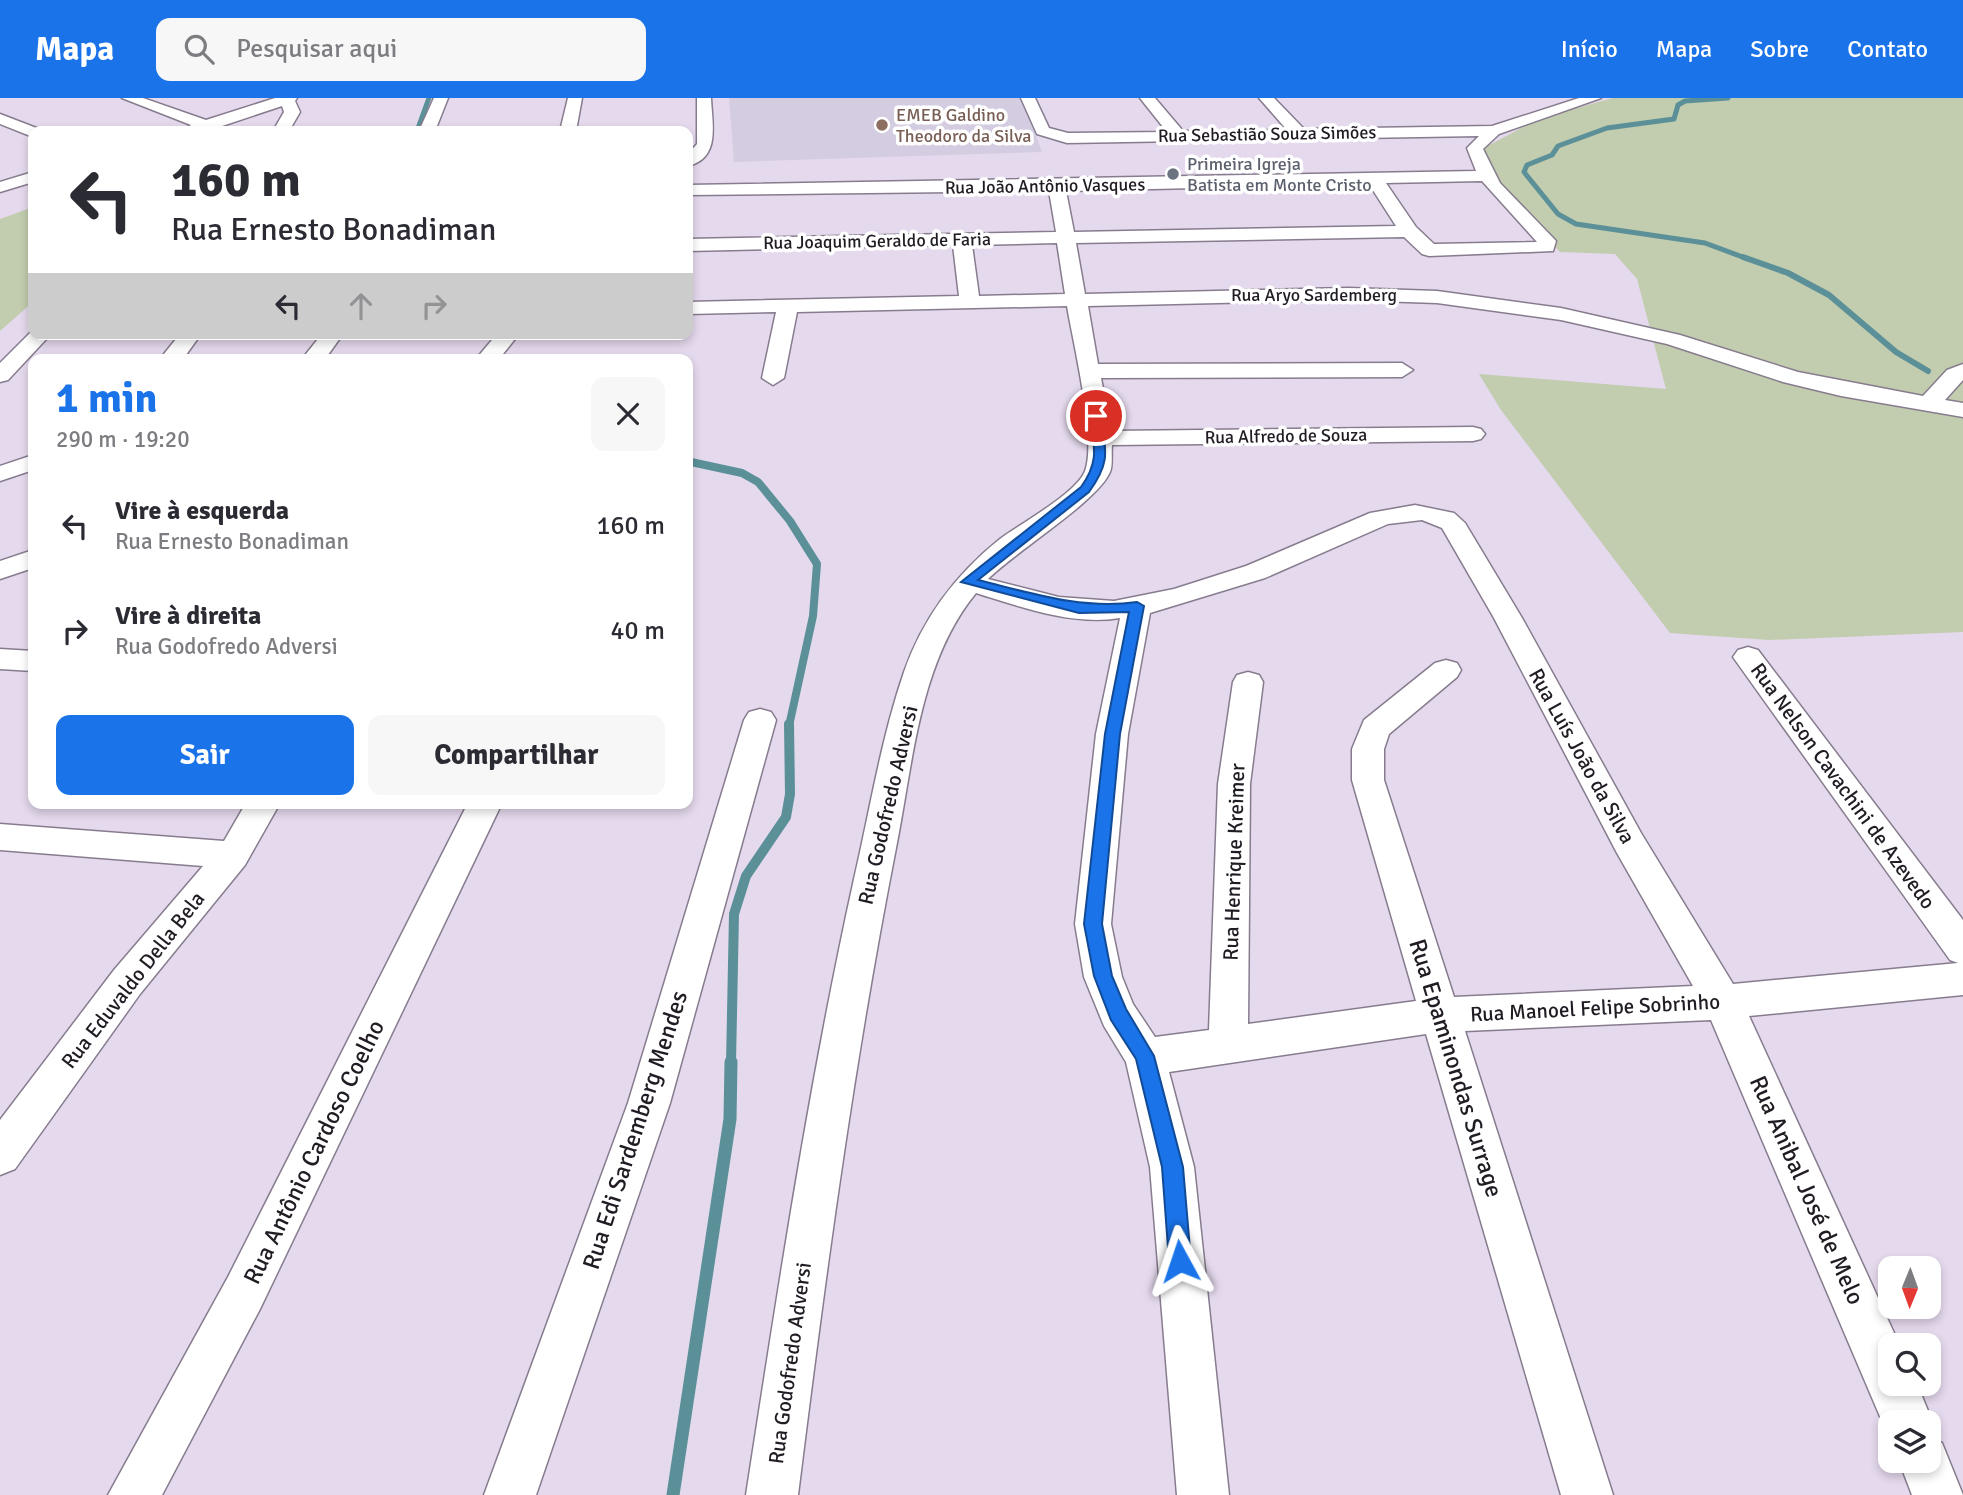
<!DOCTYPE html>
<html lang="pt">
<head>
<meta charset="utf-8">
<style>
  :root { --surface:#fff; --page:#f7f7f7; --text:#2b2b33; --muted:#7c7c81; --accent:#1a73e8 }
  body { margin:0; font-family:Signika,sans-serif; background:var(--page); color:var(--text); height:100vh; display:flex; flex-direction:column; font-size:26px; white-space:nowrap }
  * { box-sizing:border-box; margin:0 }
  p { font-size:23px; color:var(--muted) }
  .icon { flex:none; width:38px; height:38px; fill:none; stroke:currentColor; stroke-width:2; stroke-linecap:round; stroke-linejoin:round }
  .map { position:relative; flex:1; overflow:hidden }
  .drawer { position:absolute; left:28px; top:256px; width:665px; height:455px; display:flex; flex-direction:column; background:var(--surface); border-radius:14px; box-shadow:0 4px 10px #0003 }
  .drawer>* { flex:none }
  .guide { position:absolute; left:28px; top:28px; width:665px; height:214px; border-radius:14px; box-shadow:0 4px 10px #0003; background:#fff; color:var(--text); overflow:hidden }
  .needle { width:46px; rotate:181deg }
  .controls { position:absolute; left:1878px; top:1158px; display:grid; gap:14px }
  .controls a { display:grid; place-items:center; width:63px; height:63px; border-radius:14px; background:var(--surface); box-shadow:0 4px 10px #0003; font-size:35px }
  .pin { position:absolute; display:grid; place-items:center; width:60px; height:60px; color:#fff; margin:-30px; border:4px solid #fff; border-radius:50%; box-shadow:0 2px 7px #0007 }
  .me { position:absolute; width:77px; margin:-38px; rotate:355deg; stroke-linejoin:round; filter:drop-shadow(0 0 5px #0008) }
  .turn { display:flex; align-items:center; gap:24px; height:147px; padding:0 28px; font-size:32px }
  .turn .icon { width:91px; height:91px; stroke-width:2.5 }
  .turn b { display:block; font-size:49px; line-height:60px }
  .lanes { display:flex; align-items:center; height:66px; padding:0 28px; background:#0003; justify-content:center; gap:35px; direction:ltr }
  .lanes .off { opacity:.35 }
  .round { display:grid; place-items:center; flex:none; width:74px; height:74px; border-radius:14px; background:var(--page) }
  .summary { display:flex; align-items:center; justify-content:space-between; height:119px; padding:0 28px }
  h1 { font-size:42px; font-weight:700; line-height:52px; color:var(--accent) }
  .action { display:flex; gap:14px; margin-top:auto; padding:14px 28px }
  .action a { flex:1; height:80px; border-radius:14px; background:var(--accent); color:#fff; font-size:28px; font-weight:700; line-height:80px; text-align:center }
  .action a+a { background:var(--page); color:var(--text) }
  ul { padding:0; list-style:none }
  li { display:flex; align-items:center; gap:21px; height:105px; padding:0 28px }
  li div { flex:1 }
  li b { display:block; font-size:26px }
  li em { font-style:normal }
  header { display:flex; align-items:center; gap:42px; box-sizing:border-box; height:98px; padding:0 35px; background:var(--accent); color:#fff }
  header strong { font-size:33px }
  nav { display:flex; gap:38px; margin-inline-start:auto; font-size:24px }
  .search { width:490px; height:63px; background:var(--page); display:flex; align-items:center; gap:18px; box-sizing:border-box; padding:0 24px; border-radius:14px; color:var(--muted); font-size:26px }
  .map>svg:first-child { display:block }
</style>
</head>
<body>
<header>
<strong>Mapa</strong>
<div class="search"><svg class="icon" aria-label="search" viewBox="0 0 24 24"><circle cx="10" cy="10" r="6"/><path d="M15 15l6 6"/></svg>Pesquisar aqui</div>
<nav><a>Início</a><a>Mapa</a><a>Sobre</a><a>Contato</a></nav>
</header>
<div class="map">
<svg width="1963" height="1397" viewBox="0 0 1963 1397">
  <rect width="100%" height="100%" fill="#e5d9ed"/>
  <!-- education -->
  <polygon fill="#d4cce1" points="729,0 1022,0 1042,54 734,64"/>
  <!-- green -->
  <g fill="#c2ccae">
    <polygon points="1613,0 1963,0 1963,534 1769,542 1670,535 1501,312 1479,276 1666,291 1637,181 1615,156 1560,154 1495,85 1482,51 1540,20"/>
    <polygon points="33,109 33,204 0,233 0,121"/>
  </g>
  <g fill="none" stroke-linecap="round" stroke-linejoin="round">
    <!-- stream-far4 -->
    <g stroke="#5b9098" stroke-width="5">
      <polyline points="1728,0 1685,3 1678,7 1674,21 1607,30 1558,48 1552,57 1527,67 1524,74 1558,116 1576,126 1705,145 1748,161"/>
      <polyline points="417,33 429,0"/>
    </g>
    <!-- stream-far3 -->
    <g stroke="#5b9098" stroke-width="6">
      <polyline points="1743,159 1788,175 1829,197 1896,254 1928,273"/>
      <polyline points="688,362 694,365"/>
    </g>
    <!-- stream-far2 -->
    <polyline stroke="#5b9098" stroke-width="8" points="691,364 742,375 758,384 790,423 817,466 813,518 789,628"/>
    <!-- stream-far1 -->
    <polyline stroke="#5b9098" stroke-width="10" points="731,965 734,816 746,778 786,719 790,696 789,626"/>
    <!-- stream -->
    <polyline stroke="#5b9098" stroke-width="13" points="673,1397 730,1021 731,964"/>
    <defs>
      <g id="minor">
        <polygon points="122,0 143,0 206,22 275,0 297,0 295,3 300,14 289,33 273,33 284,14 282,8 213,31 181,33 191,27"/>
        <polygon points="434,0 448,0 435,33 419,33"/>
        <polygon points="568,0 582,0 576,33 560,33"/>
        <path d="M697 0H711C712 26 721 60 688 68V56L697 46Z"/>
        <path d="M1021 0H1035L1049 30 1068 35 1167 34 1140 0H1155L1183 33 1287 32 1259 0H1274L1304 31 1492 28 1579 0H1601L1499 36 1483 51 1500 85 1556 143 1553 153 1429 158 1422 156 1404 139 1076 145 1085 196 1348 190 1437 193 1561 210 1680 237 1798 274 1923 298 1947 272 1963 266V282L1945 302 1963 305V319L1841 298 1783 284 1667 246 1561 222 1437 205 1348 202 1088 208 1098 266 1402 265 1413 272 1402 279 1101 280 1111 333 1473 329 1481 331 1485 336 1481 341 1473 343 1112 347C1111 355 1113 367 1110 374 1098 403 1016 453 988 481L1059 499 1114 503 1174 491 1246 468 1370 415 1415 407 1454 415 1465 425 1522 520 1641 735 1733 886 1958 865 1950 862 1733 559 1738 552 1748 549 1758 552 1963 822V897L1749 918 1900 1248H1890V1286H1917L1933 1325 1928 1336V1325H1890V1342L1711 922 1465 933 1613 1397H1561L1426 936 1169 974 1194 1069 1229 1397H1177L1150 1069 1126 964 1104 928 1084 879 1075 826 1096 636 1120 520C1072 528 1021 509 976 495 919 564 913 665 896 750 854 964 825 1180 798 1397H746C778 1191 809 985 854 781 870 712 881 641 904 574 923 520 955 477 1000 441 1020 426 1077 395 1085 373 1097 343 1073 244 1067 208L797 214 784 280 773 287 762 280 776 214 688 216V204L959 198 953 147 688 153V141L1056 134 1049 93 688 97V87L1476 73 1467 50 1479 38 1067 45 1037 36ZM1482 83 1537 144 1434 146 1416 129 1386 85ZM1369 86 1396 128 1074 134 1066 93ZM1057 145 1065 196 979 198 972 147ZM1422 422 1442 430 1494 520 1617 755 1693 888 1454 899 1384 682V651L1389 636 1457 579 1461 572 1457 565 1446 562 1435 565 1364 622 1352 651V682L1416 903 1248 926 1250 686 1263 584 1259 577 1248 574 1237 577 1233 584 1218 686 1209 932 1155 939 1133 906 1122 879 1111 826 1128 636 1150 515 1265 480 1388 426Z"/>
        <polygon points="0,16 39,31 40,33 33,33 33,39 0,26"/>
        <polygon points="33,74 33,84 0,94 0,84"/>
        <polygon points="33,232 33,236 51,236 8,282 0,284 0,265"/>
        <polygon points="180,236 201,236 183,261 160,261"/>
        <polygon points="322,236 343,236 325,261 302,261"/>
        <polygon points="497,236 519,236 499,261 476,261"/>
        <polygon points="33,357 33,372 0,383 0,368"/>
        <polygon points="33,452 33,470 0,481 0,463"/>
        <polygon points="0,551 33,553 33,573 0,571"/>
        <polygon points="760,611 771,614 776,622 670,1005 536,1397 484,1397 628,1005 744,622 749,614"/>
        <polygon points="246,705 280,705 245,767 140,896 15,1071 0,1077 0,1022 114,872 203,768 0,752 0,726 224,743"/>
        <polygon points="468,705 502,705 260,1211 162,1397 108,1397 228,1179"/>
        <polygon points="1928,1339 1942,1345 1963,1397 1912,1397 1899,1363 1928,1363"/>
      </g>
    </defs>
    <!-- minor casing -->
    <use href="#minor" stroke="#877c8e" stroke-width="3"/>
    <!-- minor -->
    <use href="#minor" fill="#fff" fill-rule="evenodd"/>
  </g>
  <!-- route -->
  <path fill="#1a73e8" stroke="#114b97" stroke-width="2" d="M1096 314 1101 318C1106 353 1111 364 1089 394L978 482C1031 495 1082 512 1137 504L1144 508 1120 636 1102 826 1112 878 1126 911 1154 958 1183 1069 1191 1163 1188 1171 1180 1174 1172 1171 1169 1163 1162 1069 1136 961 1111 922 1094 878 1084 826 1105 636 1129 514 1079 515 961 484 1081 389C1100 363 1094 348 1090 318Z"/>
  <!-- markers -->
  <circle fill="#8d6e63" stroke="#fff" stroke-width="2.5" cx="882" cy="27" r="7"/>
  <circle fill="#6b7280" stroke="#fff" stroke-width="2.5" cx="1173" cy="76" r="7"/>
  <g text-anchor="middle" stroke-width="7" stroke-linejoin="round" paint-order="stroke">
    <!-- far-education labels -->
    <g font-size="18" fill="#785e54" stroke="#fff" text-anchor="start">
      <text x="896" y="23">EMEB Galdino<tspan x="896" dy="21">Theodoro da Silva</tspan></text>
    </g>
    <!-- far-street labels -->
    <g font-size="18" fill="#211c24" stroke="#fff">
      <text transform="translate(1267 36) rotate(-1)" y="6">Rua Sebastião Souza Simões</text>
      <text transform="translate(1045 88) rotate(-1)" y="6">Rua João Antônio Vasques</text>
      <text transform="translate(877 143) rotate(-1)" y="6">Rua Joaquim Geraldo de Faria</text>
      <text x="1314" y="203">Rua Aryo Sardemberg</text>
      <text transform="translate(1286 338) rotate(-1)" y="6">Rua Alfredo de Souza</text>
    </g>
    <!-- far-worship labels -->
    <g font-size="18" fill="#5b616d" stroke="#fff" text-anchor="start">
      <text x="1187" y="72">Primeira Igreja<tspan x="1187" dy="21">Batista em Monte Cristo</tspan></text>
    </g>
    <!-- street labels -->
    <g font-size="21" fill="#211c24" stroke="#fff">
      <text transform="translate(1582 658) rotate(61)" y="7">Rua Luís João da Silva</text>
      <text transform="translate(1843 688) rotate(54)" y="7">Rua Nelson Cavachini de Azevedo</text>
      <text transform="translate(888 707) rotate(-77)" y="7">Rua Godofredo Adversi</text>
      <text transform="translate(1234 764) rotate(-88)" y="7">Rua Henrique Kreimer</text>
      <text transform="translate(133 882) rotate(-52)" y="7">Rua Eduvaldo Della Bela</text>
      <text transform="translate(1595 910) rotate(-3)" y="7">Rua Manoel Felipe Sobrinho</text>
      <text transform="translate(790 1265) rotate(-82)" y="7">Rua Godofredo Adversi</text>
    </g>
    <!-- near-street labels -->
    <g font-size="24" fill="#211c24" stroke="#fff">
      <text transform="translate(1456 970) rotate(73)" y="8">Rua Epaminondas Surrage</text>
      <text transform="translate(635 1032) rotate(-72)" y="8">Rua Edi Sardemberg Mendes</text>
      <text transform="translate(314 1054) rotate(-64)" y="8">Rua Antônio Cardoso Coelho</text>
      <text transform="translate(1807 1092) rotate(66)" y="8">Rua Anibal José de Melo</text>
    </g>
  </g>
</svg>
<div class="controls">
<a><svg class="needle" viewBox="-14 -14 28 28"><path d="M0-13l5 13h-10z" fill="#e53935"/><path d="M0 13l5-13h-10z" fill="#7c7c81"/></svg></a>
<a><svg class="icon" aria-label="search" viewBox="0 0 24 24"><circle cx="10" cy="10" r="6"/><path d="M15 15l6 6"/></svg></a>
<a><svg class="icon" aria-label="layers" viewBox="0 0 24 24"><path d="M12 4l9 5-9 5-9-5zM3 14l9 5 9-5"/></svg></a>
</div>
<div class="pin" style="left:1096px;top:318px;background:#d93025"><svg class="icon" aria-label="arrive" viewBox="0 0 24 24"><path d="M6 21V4h12l-3 4 3 4H6"/></svg></div>
<svg class="me" style="left:1180px;top:1163px" viewBox="-20 -20 40 40"><path d="M0-17L14 15 0 8-14 15z" fill="#1a73e8" stroke="#fff" stroke-width="4"/></svg>
<div class="guide">
<div class="turn"><svg class="icon" aria-label="left" viewBox="0 0 24 24"><path d="M17 20v-9H6M10 6l-5 5 5 5"/></svg><div><b>160 m</b>Rua Ernesto Bonadiman</div></div>
<div class="lanes"><svg class="icon" aria-label="left" viewBox="0 0 24 24"><path d="M17 20v-9H6M10 6l-5 5 5 5"/></svg><svg class="icon off" aria-label="ahead" viewBox="0 0 24 24"><path d="M12 20V5M6 11l6-6 6 6"/></svg><svg class="icon off" aria-label="right" viewBox="0 0 24 24"><path d="M7 20v-9h11M14 6l5 5-5 5"/></svg></div>
</div>
<section class="drawer">
<div class="summary"><div><h1>1 min</h1><p>290 m · 19:20</p></div><a class="round"><svg class="icon" aria-label="close" viewBox="0 0 24 24"><path d="M6 6l12 12M18 6L6 18"/></svg></a></div>
<ul>
<li><svg class="icon" aria-label="left" viewBox="0 0 24 24"><path d="M17 20v-9H6M10 6l-5 5 5 5"/></svg><div><b>Vire à esquerda</b><p>Rua Ernesto Bonadiman</p></div><em>160 m</em></li>
<li><svg class="icon" aria-label="right" viewBox="0 0 24 24"><path d="M7 20v-9h11M14 6l5 5-5 5"/></svg><div><b>Vire à direita</b><p>Rua Godofredo Adversi</p></div><em>40 m</em></li>
</ul>
<div class="action"><a>Sair</a><a>Compartilhar</a></div>
</section>
</div>
</body>
</html>
